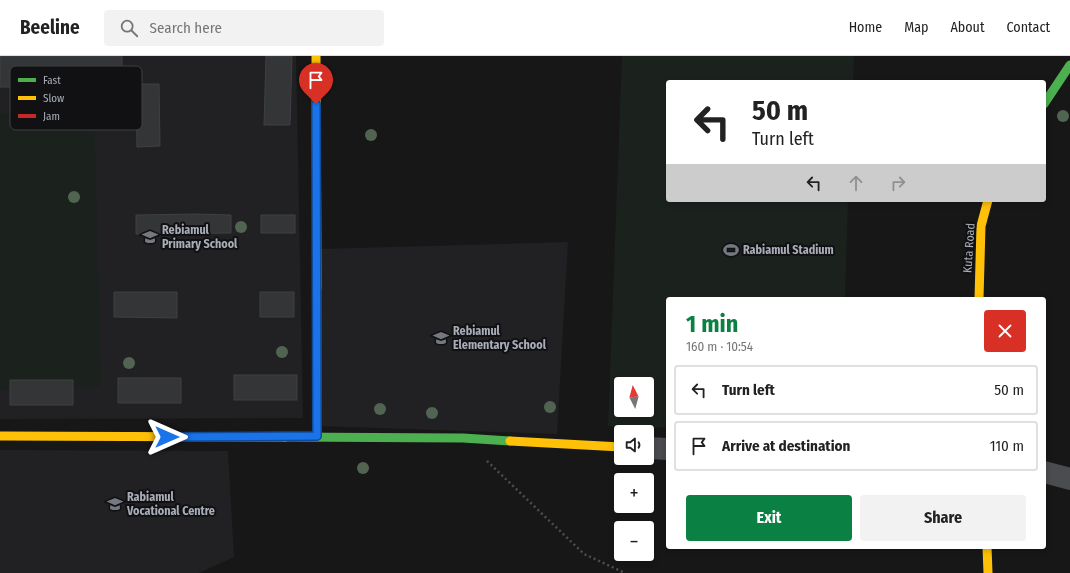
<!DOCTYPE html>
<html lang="en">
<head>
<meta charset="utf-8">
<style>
  :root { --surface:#fff; --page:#f2f2f2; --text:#222; --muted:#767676; --line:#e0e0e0; --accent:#0b8043 }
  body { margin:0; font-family:"Fira Sans Condensed",sans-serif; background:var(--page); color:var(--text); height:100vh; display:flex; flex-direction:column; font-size:15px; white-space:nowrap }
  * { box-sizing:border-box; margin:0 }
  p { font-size:13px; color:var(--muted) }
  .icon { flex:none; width:22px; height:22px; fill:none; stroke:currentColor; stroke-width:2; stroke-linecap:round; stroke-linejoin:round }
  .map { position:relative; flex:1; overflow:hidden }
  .details { position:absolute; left:666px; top:241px; width:380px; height:252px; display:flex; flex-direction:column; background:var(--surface); border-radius:4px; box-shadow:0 2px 6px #0003 }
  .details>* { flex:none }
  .hud { position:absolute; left:666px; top:24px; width:380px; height:122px; border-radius:4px; box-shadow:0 2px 6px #0003; background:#fff; color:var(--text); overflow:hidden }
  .needle { width:26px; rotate:354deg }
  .fabs { position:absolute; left:614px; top:321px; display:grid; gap:8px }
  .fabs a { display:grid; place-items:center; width:40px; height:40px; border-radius:4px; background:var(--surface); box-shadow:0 2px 6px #0003; font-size:20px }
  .pin { position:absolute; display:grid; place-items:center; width:34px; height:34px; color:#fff; margin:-41px -17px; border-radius:50% 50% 50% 0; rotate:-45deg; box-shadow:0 0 4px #0007 }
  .pin .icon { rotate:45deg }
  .me { position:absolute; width:44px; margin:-22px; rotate:90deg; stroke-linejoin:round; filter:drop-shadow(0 0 3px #0008) }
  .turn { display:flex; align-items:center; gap:14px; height:84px; padding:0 20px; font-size:18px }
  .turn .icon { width:52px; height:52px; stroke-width:2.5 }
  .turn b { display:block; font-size:28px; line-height:34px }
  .lanes { display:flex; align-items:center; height:38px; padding:0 20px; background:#0003; justify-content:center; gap:20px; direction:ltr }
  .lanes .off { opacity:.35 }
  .round { display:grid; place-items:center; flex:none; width:42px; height:42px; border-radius:4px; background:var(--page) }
  .head { display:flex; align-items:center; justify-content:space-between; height:68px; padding:0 20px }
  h1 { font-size:24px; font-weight:700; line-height:30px; color:var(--accent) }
  .primary-button { display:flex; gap:8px; margin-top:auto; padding:8px 20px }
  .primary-button a { flex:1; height:46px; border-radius:4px; background:var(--accent); color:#fff; font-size:16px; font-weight:700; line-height:46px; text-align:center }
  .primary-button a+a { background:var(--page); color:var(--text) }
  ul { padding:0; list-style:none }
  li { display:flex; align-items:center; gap:12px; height:50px; margin:0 8px 6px; padding:0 12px; border:2px solid var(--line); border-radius:4px }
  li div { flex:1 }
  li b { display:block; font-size:15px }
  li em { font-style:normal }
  header { display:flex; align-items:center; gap:24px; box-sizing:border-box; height:56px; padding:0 20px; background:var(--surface); border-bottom:1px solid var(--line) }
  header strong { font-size:19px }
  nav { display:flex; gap:22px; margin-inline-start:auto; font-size:14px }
  .search { width:280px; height:36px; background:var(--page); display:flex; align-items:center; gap:10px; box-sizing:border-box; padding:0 14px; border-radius:4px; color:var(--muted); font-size:15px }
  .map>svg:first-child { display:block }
</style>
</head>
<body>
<header>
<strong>Beeline</strong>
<div class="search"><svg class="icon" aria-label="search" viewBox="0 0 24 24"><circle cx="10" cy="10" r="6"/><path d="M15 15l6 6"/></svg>Search here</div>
<nav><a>Home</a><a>Map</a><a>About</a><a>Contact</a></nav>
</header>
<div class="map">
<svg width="1070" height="517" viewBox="0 0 1070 517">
  <rect width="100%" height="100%" fill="#171717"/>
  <!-- built -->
  <g fill="#212124">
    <polygon points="0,0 296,0 303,362 0,363"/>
    <polygon points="568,186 557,378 318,370 320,193"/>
    <polygon points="0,394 228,395 234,501 199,517 0,517"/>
  </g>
  <!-- green -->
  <g fill="#1b211c" fill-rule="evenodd">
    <path d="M622 0H854L853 26H668V144H848L845 243H668V372L608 370ZM621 328H647V354H621Z"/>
    <polygon points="94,55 101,330 0,333 0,58"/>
  </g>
  <!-- building -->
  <g fill="#343537" stroke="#3f4043">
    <polygon points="0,0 122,0 122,26 72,26 72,31 0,31"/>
    <polygon points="266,0 292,0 290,69 264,69"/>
    <polygon points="136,28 159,28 160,90 137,91"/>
    <polygon points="197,158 231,159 231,177 136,178 136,159"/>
    <rect x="261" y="159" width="34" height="18"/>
    <polygon points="114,236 177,236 177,262 114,261"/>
    <rect x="260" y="236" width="34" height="25"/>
    <rect x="234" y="319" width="63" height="25"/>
    <rect x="118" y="322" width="63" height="25"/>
    <rect x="10" y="324" width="63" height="25"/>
  </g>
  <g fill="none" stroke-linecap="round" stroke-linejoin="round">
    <!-- path -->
    <polyline stroke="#4d4e52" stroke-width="2.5" stroke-dasharray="2 3" stroke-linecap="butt" points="487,405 584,498 625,517"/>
    <!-- street -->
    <g stroke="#4b4c50" stroke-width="22">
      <polyline points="647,392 668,393"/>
      <polyline points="1044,416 1070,423"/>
    </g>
    <!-- fast -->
    <g stroke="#4caf50" stroke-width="9">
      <polyline points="1044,48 1070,9"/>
      <polyline points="285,381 463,382 510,385"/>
    </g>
    <!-- slow -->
    <g stroke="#ffc107" stroke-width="9">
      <polyline points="316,0 317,232"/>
      <polyline points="979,243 981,170 988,144"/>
      <polyline points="0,380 285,381"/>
      <polyline points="510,385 621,391"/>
      <polyline points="987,491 988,517"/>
    </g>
    <!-- jam -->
    <polyline stroke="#c62828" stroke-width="9" points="317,232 317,380"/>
  </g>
  <!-- trees -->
  <g fill="#506451">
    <circle cx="1063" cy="60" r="6"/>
    <circle cx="371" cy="79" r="6"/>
    <circle cx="74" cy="141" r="6"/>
    <circle cx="241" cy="171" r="6"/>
    <circle cx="282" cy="296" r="6"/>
    <circle cx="129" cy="307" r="6"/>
    <circle cx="550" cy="351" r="6"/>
    <circle cx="380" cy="353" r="6"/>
    <circle cx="432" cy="357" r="6"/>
    <circle cx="363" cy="412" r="6"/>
  </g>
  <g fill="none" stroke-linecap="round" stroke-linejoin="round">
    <defs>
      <polyline id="route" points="167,381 317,380 316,48"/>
    </defs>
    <!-- route casing -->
    <use href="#route" stroke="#114b97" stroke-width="10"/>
    <!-- route -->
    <use href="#route" stroke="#1a73e8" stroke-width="7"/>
  </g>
  <!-- icons -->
  <defs>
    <symbol id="school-bare" viewBox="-9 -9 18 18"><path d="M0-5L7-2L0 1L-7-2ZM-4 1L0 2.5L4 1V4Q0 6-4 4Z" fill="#757880" stroke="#111113" stroke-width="2.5" paint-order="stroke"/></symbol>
    <symbol id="stadium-bare" viewBox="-9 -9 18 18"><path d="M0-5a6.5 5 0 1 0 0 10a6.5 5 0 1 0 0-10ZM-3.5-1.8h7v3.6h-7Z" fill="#757880" stroke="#111113" stroke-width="2.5" paint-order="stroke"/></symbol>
    <symbol id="university-bare" viewBox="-9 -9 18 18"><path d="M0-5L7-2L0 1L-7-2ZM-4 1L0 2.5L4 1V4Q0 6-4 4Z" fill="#757880" stroke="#111113" stroke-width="2.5" paint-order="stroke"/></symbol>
  </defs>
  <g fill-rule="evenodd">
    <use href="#school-bare" x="139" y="170" width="22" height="22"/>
    <use href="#stadium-bare" x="720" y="183" width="22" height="22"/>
    <use href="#school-bare" x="430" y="271" width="22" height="22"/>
    <use href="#university-bare" x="104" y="437" width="22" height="22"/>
  </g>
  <g text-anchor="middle" stroke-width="4" stroke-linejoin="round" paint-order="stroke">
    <!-- poi labels -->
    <g font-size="12" font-weight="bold" fill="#a8adb8" stroke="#111113" text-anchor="start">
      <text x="162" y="178">Rebiamul<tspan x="162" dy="14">Primary School</tspan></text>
      <text x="743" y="198">Rabiamul Stadium</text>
      <text x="453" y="279">Rebiamul<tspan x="453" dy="14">Elementary School</tspan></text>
      <text x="127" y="445">Rabiamul<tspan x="127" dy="14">Vocational Centre</tspan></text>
    </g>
    <!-- street labels -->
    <g font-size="12" fill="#a8adb8" stroke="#111113">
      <text transform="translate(969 192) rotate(-86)" y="4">Kuta Road</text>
    </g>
  </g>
  <!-- legend -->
  <rect x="10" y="10" width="132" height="64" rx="6" fill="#111113" stroke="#3e4045" stroke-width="1"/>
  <rect x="18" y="22" width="18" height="4" fill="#4caf50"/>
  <rect x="18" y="40" width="18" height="4" fill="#ffc107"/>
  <rect x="18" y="58" width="18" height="4" fill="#c62828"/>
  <g font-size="11" fill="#a8adb8">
    <text x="43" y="28">Fast</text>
    <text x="43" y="46">Slow</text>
    <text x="43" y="64">Jam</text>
  </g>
</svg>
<div class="fabs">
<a><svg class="needle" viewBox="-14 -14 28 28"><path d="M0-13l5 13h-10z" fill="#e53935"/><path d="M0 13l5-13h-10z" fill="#767676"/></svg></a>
<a><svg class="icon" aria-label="sound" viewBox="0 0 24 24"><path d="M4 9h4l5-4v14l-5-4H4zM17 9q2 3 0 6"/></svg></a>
<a>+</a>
<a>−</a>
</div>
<div class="pin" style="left:316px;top:48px;background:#d93025"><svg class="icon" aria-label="arrive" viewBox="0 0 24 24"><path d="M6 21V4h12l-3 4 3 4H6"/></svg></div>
<svg class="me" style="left:167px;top:381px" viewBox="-20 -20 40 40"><path d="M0-17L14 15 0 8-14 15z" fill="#1a73e8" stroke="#fff" stroke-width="4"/></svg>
<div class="hud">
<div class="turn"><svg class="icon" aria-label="left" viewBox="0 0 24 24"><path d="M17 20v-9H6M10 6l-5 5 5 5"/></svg><div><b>50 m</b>Turn left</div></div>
<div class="lanes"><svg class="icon" aria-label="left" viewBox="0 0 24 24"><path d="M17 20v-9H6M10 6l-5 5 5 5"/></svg><svg class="icon off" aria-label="ahead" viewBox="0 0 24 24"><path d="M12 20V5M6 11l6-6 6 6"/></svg><svg class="icon off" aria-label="right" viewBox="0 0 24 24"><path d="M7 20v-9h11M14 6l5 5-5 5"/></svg></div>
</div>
<section class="details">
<div class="head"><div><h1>1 min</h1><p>160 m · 10:54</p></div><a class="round" style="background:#d93025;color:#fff"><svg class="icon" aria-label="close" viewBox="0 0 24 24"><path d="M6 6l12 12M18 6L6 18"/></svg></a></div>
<ul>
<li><svg class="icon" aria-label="left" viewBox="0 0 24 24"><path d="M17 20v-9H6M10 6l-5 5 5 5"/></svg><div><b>Turn left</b></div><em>50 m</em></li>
<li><svg class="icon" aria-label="arrive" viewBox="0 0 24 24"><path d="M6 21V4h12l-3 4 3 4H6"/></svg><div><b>Arrive at destination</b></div><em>110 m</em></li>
</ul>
<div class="primary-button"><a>Exit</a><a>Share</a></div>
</section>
</div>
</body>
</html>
